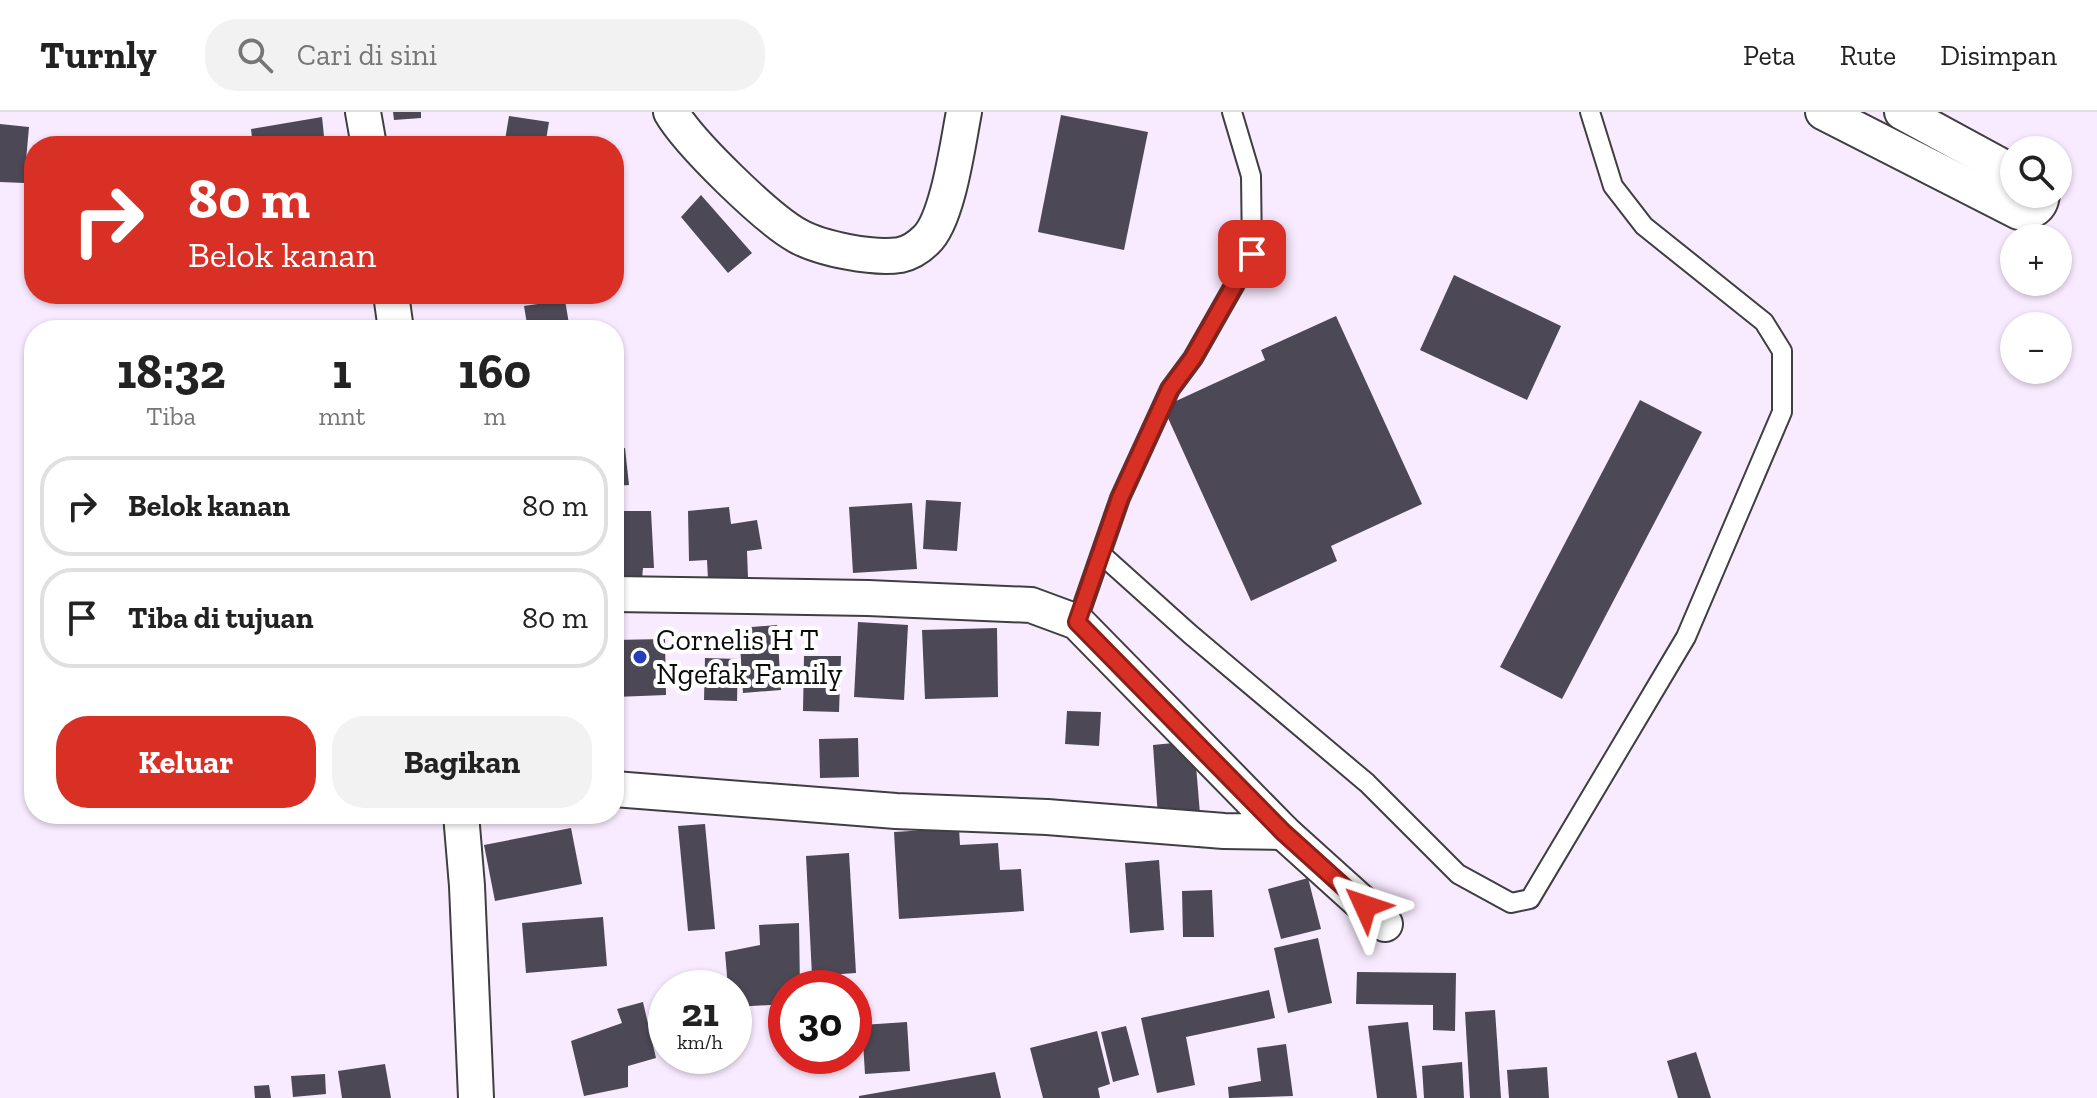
<!DOCTYPE html>
<html lang="id">
<head>
<meta charset="utf-8">
<style>
  :root { --surface:#fff; --page:#f2f2f2; --text:#222; --muted:#767676; --line:#e0e0e0; --accent:#d93025 }
  body { margin:0; font-family:"Zilla Slab",serif; background:var(--page); color:var(--text); height:100vh; display:flex; flex-direction:column; font-size:30px; white-space:nowrap }
  * { box-sizing:border-box; margin:0 }
  p { font-size:26px; color:var(--muted) }
  .icon { flex:none; width:44px; height:44px; fill:none; stroke:currentColor; stroke-width:2; stroke-linecap:round; stroke-linejoin:round }
  .map { position:relative; flex:1; overflow:hidden }
  .panel { position:absolute; left:24px; top:208px; width:600px; height:504px; display:flex; flex-direction:column; background:var(--surface); border-radius:32px; box-shadow:0 2px 6px #0004 }
  .panel>* { flex:none }
  .hud { position:absolute; left:24px; top:24px; width:600px; height:168px; border-radius:32px; box-shadow:0 2px 6px #0004; background:#d93025; color:#fff; overflow:hidden }
  .fabs { position:absolute; left:2000px; top:24px; display:grid; gap:16px }
  .fabs a { display:grid; place-items:center; width:72px; height:72px; border-radius:50%; background:var(--surface); box-shadow:0 2px 6px #0004; font-size:40px }
  .speed { position:absolute; left:648px; top:858px; display:flex; gap:16px; font-size:40px; font-weight:700; text-align:center }
  .speed>* { display:grid; place-content:center; width:104px; height:104px; border-radius:50%; background:var(--surface); box-shadow:0 2px 6px #0004; line-height:1 }
  .speed small { font-size:20px; font-weight:400 }
  .speed .limit { border:12px solid #d22; background:#fff; color:#111 }
  .pin { position:absolute; display:grid; place-items:center; width:68px; height:68px; color:#fff; margin:-34px; border-radius:16px; box-shadow:0 4px 12px #0006 }
  .me { position:absolute; width:88px; margin:-44px; rotate:312deg; stroke-linejoin:round; filter:drop-shadow(0 0 6px #0008) }
  .turn { display:flex; align-items:center; gap:28px; height:168px; padding:0 32px; font-size:36px }
  .turn .icon { width:104px; height:104px; stroke-width:2.5 }
  .turn b { display:block; font-size:56px; line-height:68px }
  .eta { display:flex; justify-content:space-evenly; align-items:center; height:136px; text-align:center }
  .eta b { font-size:48px; font-weight:700; line-height:56px }
  .action { display:flex; gap:16px; margin-top:auto; padding:16px 32px }
  .action a { flex:1; height:92px; border-radius:32px; background:var(--accent); color:#fff; font-size:32px; font-weight:700; line-height:92px; text-align:center }
  .action a+a { background:var(--page); color:var(--text) }
  ul { padding:0; list-style:none }
  li { display:flex; align-items:center; gap:24px; height:100px; margin:0 16px 12px; padding:0 16px; border:4px solid var(--line); border-radius:32px }
  li div { flex:1 }
  li b { display:block; font-size:30px }
  li em { font-style:normal }
  header { display:flex; align-items:center; gap:48px; box-sizing:border-box; height:112px; padding:0 40px; background:var(--surface); border-bottom:2px solid var(--line) }
  header strong { font-size:38px }
  nav { display:flex; gap:44px; margin-inline-start:auto; font-size:28px }
  .search { width:560px; height:72px; background:var(--page); display:flex; align-items:center; gap:20px; box-sizing:border-box; padding:0 28px; border-radius:32px; color:var(--muted); font-size:30px }
  .map>svg:first-child { display:block }
</style>
</head>
<body>
<header>
<strong>Turnly</strong>
<div class="search"><svg class="icon" aria-label="search" viewBox="0 0 24 24"><circle cx="10" cy="10" r="6"/><path d="M15 15l6 6"/></svg>Cari di sini</div>
<nav><a>Peta</a><a>Rute</a><a>Disimpan</a></nav>
</header>
<div class="map">
<svg width="2097" height="986" viewBox="0 0 2097 986">
  <rect width="100%" height="100%" fill="#f9ebff"/>
  <!-- building -->
  <g fill="#4c4855">
    <polygon points="393,0 421,0 421,6 394,8"/>
    <polygon points="1061,3 1148,20 1124,138 1038,120"/>
    <polygon points="509,4 549,10 545,34 504,34"/>
    <polygon points="322,5 325,34 253,34 251,17"/>
    <polygon points="0,12 29,15 24,71 0,70"/>
    <polygon points="701,83 752,141 728,161 681,105"/>
    <polygon points="1454,163 1561,214 1527,288 1420,238"/>
    <polygon points="565,188 570,218 528,218 524,194"/>
    <polygon points="1336,204 1422,392 1331,434 1337,449 1251,489 1163,295 1265,248 1261,238"/>
    <polygon points="1640,288 1702,320 1562,587 1500,555"/>
    <polygon points="625,336 629,373 614,374 614,337"/>
    <polygon points="926,388 961,390 957,439 923,437"/>
    <polygon points="912,391 917,457 853,461 849,395"/>
    <polygon points="729,395 731,412 757,408 762,437 747,439 748,466 708,468 707,448 689,449 688,399"/>
    <polygon points="614,399 651,399 654,456 643,456 641,477 614,476"/>
    <polygon points="858,510 908,513 904,588 854,585"/>
    <polygon points="777,513 781,578 743,581 739,516"/>
    <polygon points="997,516 998,585 925,587 922,518"/>
    <polygon points="665,527 666,583 615,585 614,528"/>
    <polygon points="804,544 841,544 839,600 803,599"/>
    <polygon points="705,546 738,547 737,589 704,588"/>
    <polygon points="1067,599 1101,600 1099,634 1065,632"/>
    <polygon points="858,626 859,665 820,666 819,627"/>
    <polygon points="1194,629 1200,702 1158,705 1153,633"/>
    <polygon points="705,712 715,817 688,819 678,714"/>
    <polygon points="571,716 582,772 495,789 484,733"/>
    <polygon points="959,716 960,733 998,731 1000,758 1021,757 1024,799 899,807 894,720"/>
    <polygon points="849,741 856,861 812,864 806,744"/>
    <polygon points="1159,748 1164,818 1130,821 1125,751"/>
    <polygon points="1308,766 1321,817 1281,827 1268,777"/>
    <polygon points="1212,778 1214,825 1183,825 1182,779"/>
    <polygon points="603,805 607,854 526,861 522,811"/>
    <polygon points="799,811 800,876 786,876 786,892 734,895 734,876 728,876 725,840 760,833 759,813"/>
    <polygon points="1318,826 1332,891 1288,901 1274,836"/>
    <polygon points="1357,860 1456,861 1455,919 1433,918 1433,893 1356,892"/>
    <polygon points="1269,878 1275,906 1186,925 1195,973 1157,981 1141,906"/>
    <polygon points="643,890 656,946 628,954 628,975 584,984 571,929 622,911 617,897"/>
    <polygon points="1495,898 1501,986 1470,986 1465,900"/>
    <polygon points="907,910 910,959 865,962 862,913"/>
    <polygon points="1408,910 1417,986 1377,986 1368,914"/>
    <polygon points="1126,914 1139,963 1113,970 1101,920"/>
    <polygon points="1097,919 1110,972 1098,976 1100,986 1043,986 1030,936"/>
    <polygon points="1286,932 1293,984 1229,986 1228,975 1261,969 1257,936"/>
    <polygon points="1696,940 1711,986 1678,986 1667,949"/>
    <polygon points="1462,950 1464,986 1424,986 1422,954"/>
    <polygon points="385,952 391,986 342,986 338,959"/>
    <polygon points="1547,955 1549,986 1509,986 1507,958"/>
    <polygon points="995,960 1001,986 859,986 859,984"/>
    <polygon points="325,962 326,982 293,985 291,964"/>
    <polygon points="269,973 271,986 255,986 254,974"/>
  </g>
  <g fill="none" stroke-linecap="round" stroke-linejoin="round">
    <defs>
      <g id="service">
        <polyline points="1102,443 1190,522 1367,671 1458,762 1511,791 1530,787 1686,525 1782,300 1782,239 1764,210 1644,114 1613,74 1590,0"/>
        <polyline points="1077,510 1120,386 1170,277 1193,246 1252,142 1251,64 1232,0"/>
      </g>
      <g id="minor">
        <polyline points="363,0 369,34"/>
        <path d="M671 0C689 31 767 107 798 124 821 137 874 147 900 143 910 141 919 135 926 128 948 108 958 30 964 0"/>
        <path d="M1823 0 2019 100C2032 101 2041 96 2042 82"/>
        <polyline points="1902,0 2014,61"/>
        <polyline points="391,182 396,218"/>
        <polyline points="614,482 868,486 1031,493 1077,510 1283,720 1224,719 1047,705 896,699 614,677"/>
        <polyline points="461,702 467,774 476,986"/>
        <polyline points="1283,720 1385,812"/>
      </g>
    </defs>
    <!-- service casing -->
    <use href="#service" stroke="#3f3f3f" stroke-width="22"/>
    <!-- minor casing -->
    <use href="#minor" stroke="#3f3f3f" stroke-width="38"/>
    <!-- service -->
    <use href="#service" stroke="#fff" stroke-width="18"/>
    <!-- minor -->
    <use href="#minor" stroke="#fff" stroke-width="34"/>
  </g>
  <g fill="none" stroke-linecap="round" stroke-linejoin="round">
    <defs>
      <polyline id="route" points="1252,142 1193,246 1170,277 1120,386 1077,510 1283,720 1365,794"/>
    </defs>
    <!-- route casing -->
    <use href="#route" stroke="#8d1f18" stroke-width="20"/>
    <!-- route -->
    <use href="#route" stroke="#d93025" stroke-width="14"/>
  </g>
  <!-- markers -->
  <circle fill="#243ebc" stroke="#fff" stroke-width="3" cx="640" cy="545" r="8"/>
  <g text-anchor="middle" stroke-width="8" stroke-linejoin="round" paint-order="stroke">
    <!-- poi labels -->
    <g font-size="30" fill="#0c0c0c" stroke="#fff" text-anchor="start">
      <text x="656" y="538">Cornelis H T<tspan x="656" dy="34">Ngefak Family</tspan></text>
    </g>
  </g>
</svg>
<div class="fabs">
<a><svg class="icon" aria-label="search" viewBox="0 0 24 24"><circle cx="10" cy="10" r="6"/><path d="M15 15l6 6"/></svg></a>
<a>+</a>
<a>−</a>
</div>
<div class="speed"><div>21<small>km/h</small></div><div class="limit">30</div></div>
<div class="pin" style="left:1252px;top:142px;background:#d93025"><svg class="icon" aria-label="arrive" viewBox="0 0 24 24"><path d="M6 21V4h12l-3 4 3 4H6"/></svg></div>
<svg class="me" style="left:1365px;top:794px" viewBox="-20 -20 40 40"><path d="M0-17L14 15 0 8-14 15z" fill="#d93025" stroke="#fff" stroke-width="4"/></svg>
<div class="hud">
<div class="turn"><svg class="icon" aria-label="right" viewBox="0 0 24 24"><path d="M7 20v-9h11M14 6l5 5-5 5"/></svg><div><b>80 m</b>Belok kanan</div></div>
</div>
<section class="panel">
<div class="eta">
<div><b>18:32</b><p>Tiba</p></div>
<div><b>1</b><p>mnt</p></div>
<div><b>160</b><p>m</p></div>
</div>
<ul>
<li><svg class="icon" aria-label="right" viewBox="0 0 24 24"><path d="M7 20v-9h11M14 6l5 5-5 5"/></svg><div><b>Belok kanan</b></div><em>80 m</em></li>
<li><svg class="icon" aria-label="arrive" viewBox="0 0 24 24"><path d="M6 21V4h12l-3 4 3 4H6"/></svg><div><b>Tiba di tujuan</b></div><em>80 m</em></li>
</ul>
<div class="action"><a>Keluar</a><a>Bagikan</a></div>
</section>
</div>
</body>
</html>
